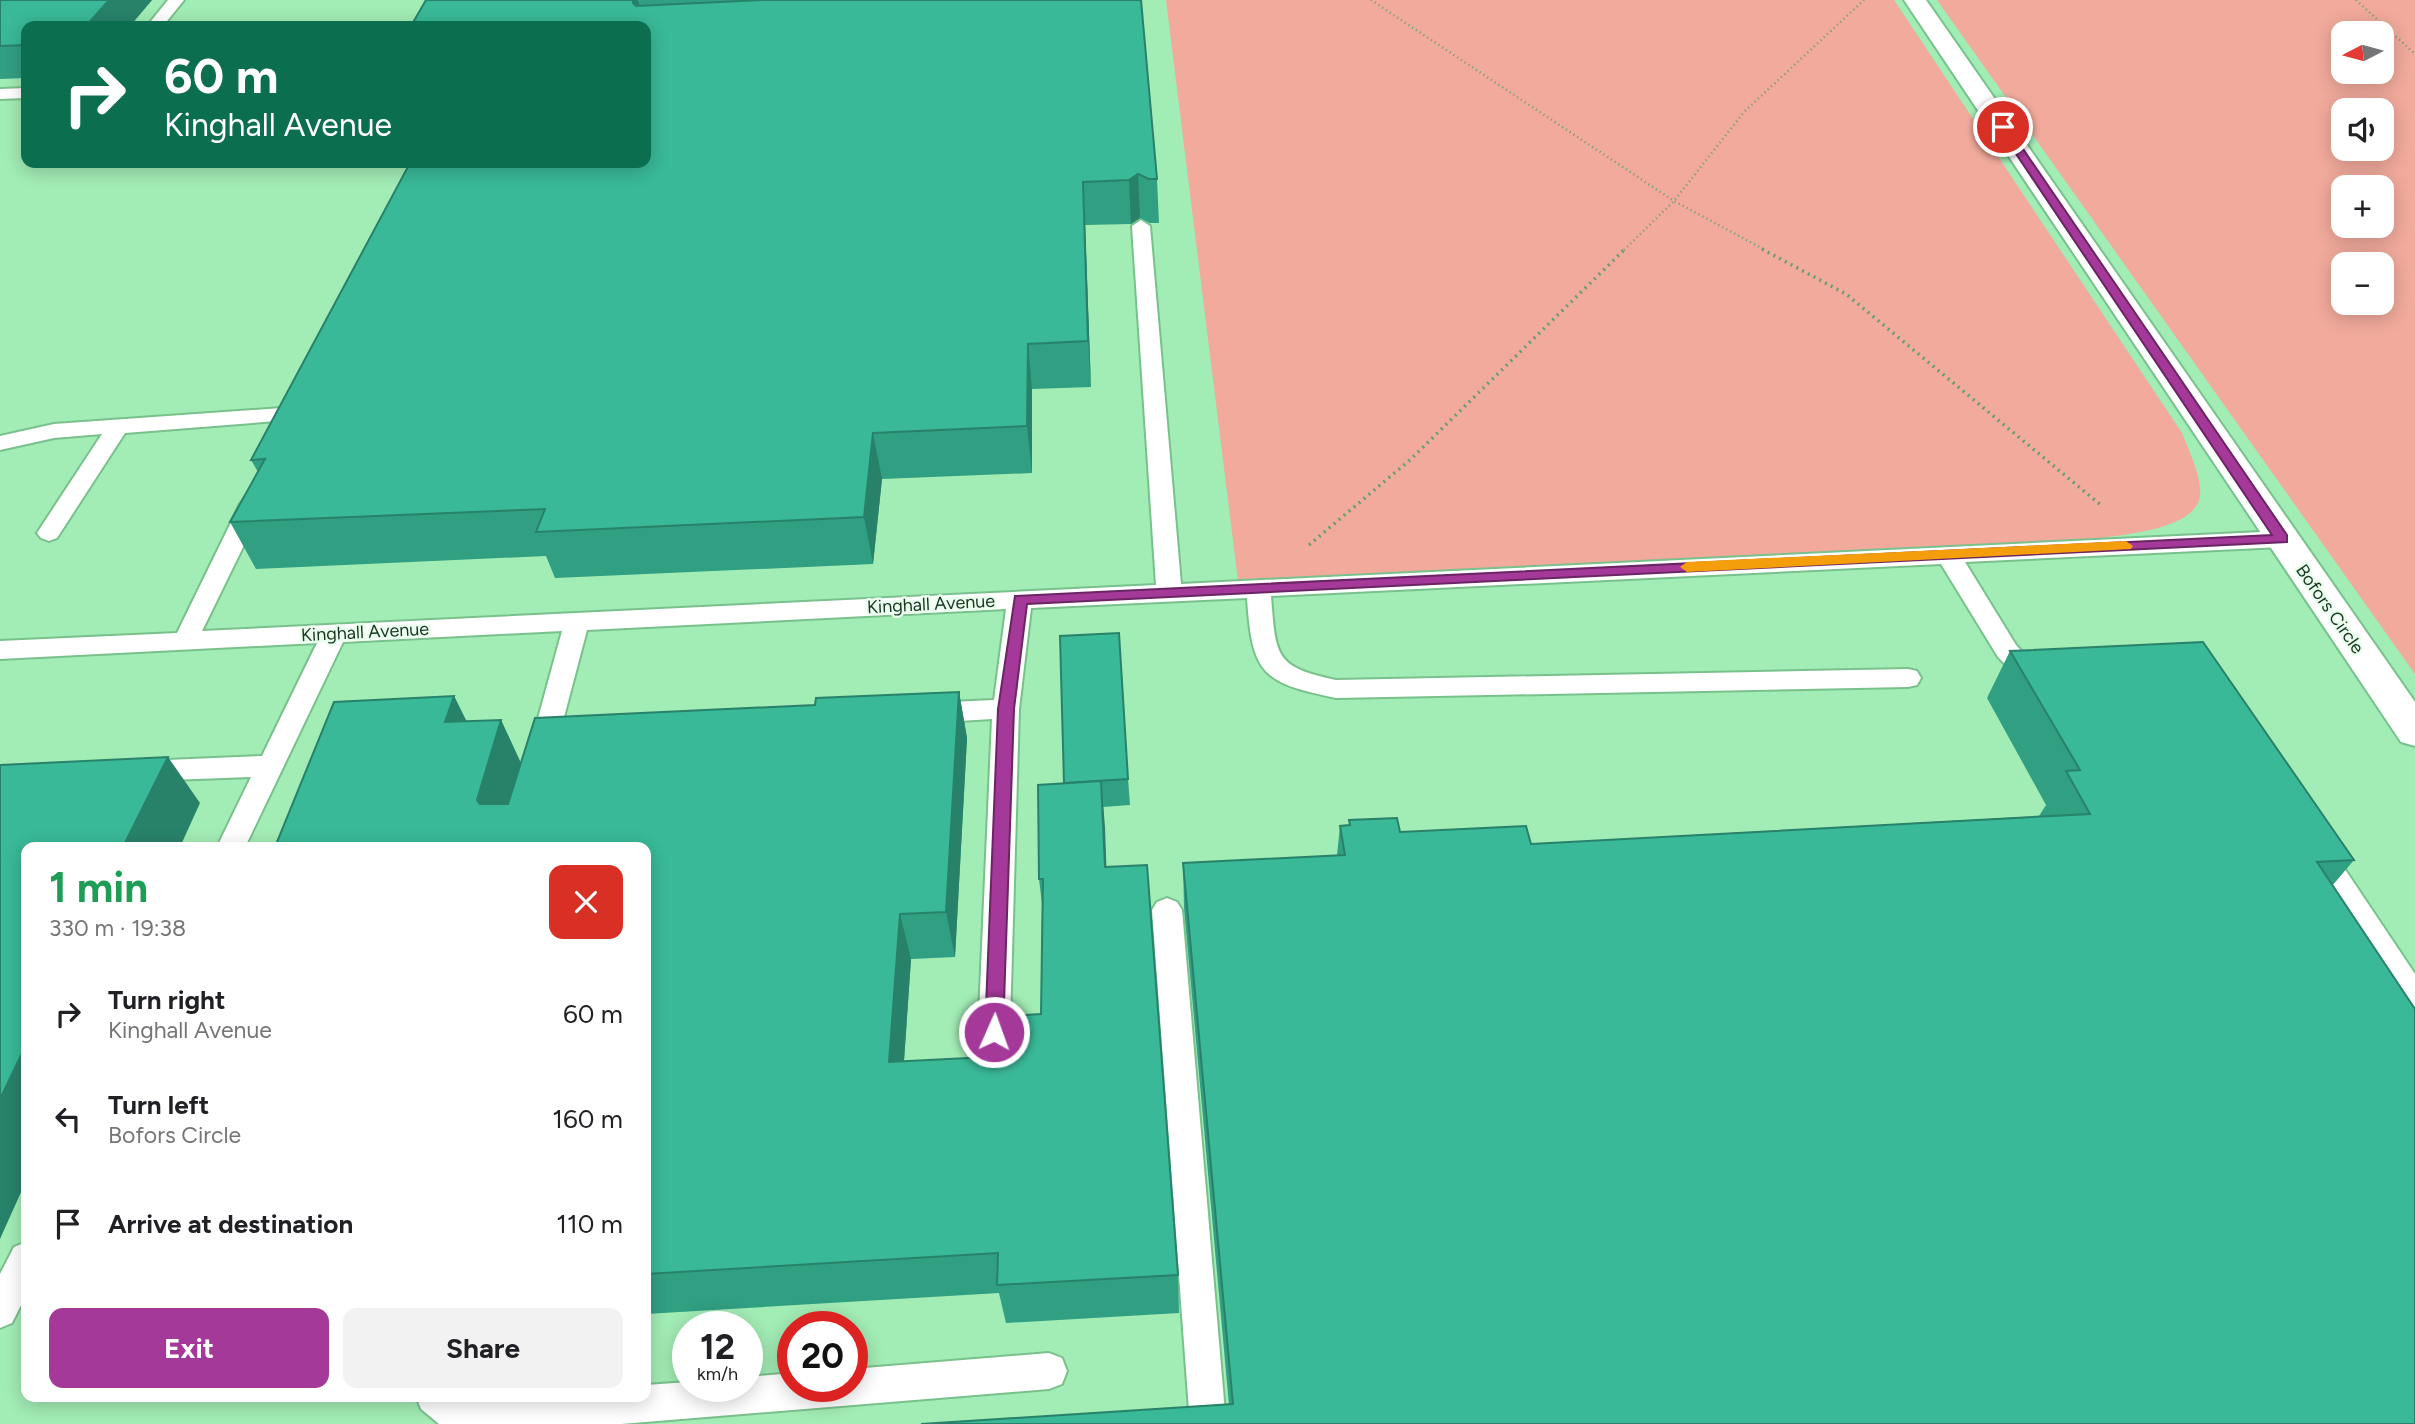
<!DOCTYPE html>
<html lang="en">
<head>
<meta charset="utf-8">
<style>
  :root { --surface:#fff; --page:#f2f2f2; --text:#202124; --muted:#757577; --accent:#a4399a }
  body { margin:0; font-family:Figtree,sans-serif; background:var(--page); color:var(--text); height:100vh; display:flex; flex-direction:column; font-size:26px; white-space:nowrap }
  * { box-sizing:border-box; margin:0 }
  p { font-size:23px; color:var(--muted) }
  .icon { flex:none; width:38px; height:38px; fill:none; stroke:currentColor; stroke-width:2; stroke-linecap:round; stroke-linejoin:round }
  .map { position:relative; flex:1; overflow:hidden }
  .sheet { position:absolute; left:21px; top:842px; width:630px; height:560px; display:flex; flex-direction:column; background:var(--surface); border-radius:14px; box-shadow:0 4px 18px #0003 }
  .sheet>* { flex:none }
  .banner { position:absolute; left:21px; top:21px; width:630px; height:147px; border-radius:14px; box-shadow:0 4px 18px #0003; background:#0b6e4f; color:#fff; overflow:hidden }
  .needle { width:46px; rotate:264deg }
  .buttons { position:absolute; left:2331px; top:21px; display:grid; gap:14px }
  .buttons a { display:grid; place-items:center; width:63px; height:63px; border-radius:14px; background:var(--surface); box-shadow:0 4px 18px #0003; font-size:35px }
  .speed { position:absolute; left:672px; top:1311px; display:flex; gap:14px; font-size:35px; font-weight:700; text-align:center }
  .speed>* { display:grid; place-content:center; width:91px; height:91px; border-radius:50%; background:var(--surface); box-shadow:0 4px 18px #0003; line-height:1 }
  .speed small { font-size:18px; font-weight:400 }
  .speed .limit { border:10px solid #d22; background:#fff; color:#111 }
  .pin { position:absolute; display:grid; place-items:center; width:60px; height:60px; color:#fff; margin:-30px; border:4px solid #fff; border-radius:50%; box-shadow:0 2px 7px #0007 }
  .me { position:absolute; width:77px; margin:-38px; rotate:2deg; stroke-linejoin:round; filter:drop-shadow(0 0 5px #0008) }
  .turn { display:flex; align-items:center; gap:24px; height:147px; padding:0 28px; font-size:32px }
  .turn .icon { width:91px; height:91px; stroke-width:2.5 }
  .turn b { display:block; font-size:49px; line-height:60px }
  .round { display:grid; place-items:center; flex:none; width:74px; height:74px; border-radius:14px; background:var(--page) }
  .headline { display:flex; align-items:center; justify-content:space-between; height:119px; padding:0 28px }
  h1 { font-size:42px; font-weight:700; line-height:52px; color:#1e9e55 }
  .primary-button { display:flex; gap:14px; margin-top:auto; padding:14px 28px }
  .primary-button a { flex:1; height:80px; border-radius:14px; background:var(--accent); color:#fff; font-size:28px; font-weight:700; line-height:80px; text-align:center }
  .primary-button a+a { background:var(--page); color:var(--text) }
  ul { padding:0; list-style:none }
  li { display:flex; align-items:center; gap:21px; height:105px; padding:0 28px }
  li div { flex:1 }
  li b { display:block; font-size:26px }
  li em { font-style:normal }
  .map>svg:first-child { display:block }
</style>
</head>
<body>
<div class="map">
<svg width="2415" height="1424" viewBox="0 0 2415 1424">
  <rect width="100%" height="100%" fill="#a2ecb5"/>
  <!-- green -->
  <g fill="#f1aa9c" fill-rule="evenodd">
    <path d="M1166 0H1894L2182 433C2189 451 2202 477 2200 496 2196 530 2119 535 2093 539L1238 581Z"/>
    <path d="M1937 0H2415V674ZM2343 33H2382V72H2343ZM2343 110H2382V149H2343ZM2343 187H2382V226H2343ZM2343 264H2382V303H2343Z"/>
  </g>
  <g fill="none" stroke-linecap="round" stroke-linejoin="round">
    <defs>
      <g id="lane">
        <polygon points="168,0 184,0 163,26 147,26"/>
        <polygon points="26,88 26,98 0,99 0,89"/>
        <path d="M1141 220 1150 226 1181 584 2282 531 2290 533 2294 539 2290 545 2282 547 1965 562 2016 645 2027 657 2047 663 2051 669 2047 675C2029 681 2010 671 1998 657L1941 564 1271 596C1276 656 1274 667 1336 680L1908 669 1917 671 1921 678 1917 685 1908 687 1336 698C1262 683 1252 674 1247 598L1031 608 1019 709 1009 1059 1004 1069 993 1073 982 1069 977 1059 992 719 927 723 918 720 914 713 918 706 927 703 994 700 1006 609 587 630 555 751 551 758 542 761 533 758 529 751 562 631 343 642 245 847H217L251 777 142 781 132 778 128 771 132 764 142 761 262 756 317 643 0 659V641L177 633 240 504 244 499 252 497 260 499 264 504 202 631 1156 585 1132 226Z"/>
        <polygon points="295,407 303,409 306,414 303,419 125,433 57,538 49,541 41,538 37,533 102,434 54,438 0,450 0,436 54,424"/>
        <polygon points="2318,841 2328,844 2415,974 2415,1012 2404,1008 2308,860 2304,852 2308,844"/>
        <polygon points="1167,898 1177,902 1182,910 1226,1424 1190,1424 1152,910 1157,902"/>
        <polygon points="26,1242 26,1295 12,1323 0,1328 0,1274 14,1247"/>
        <polygon points="1049,1353 1062,1358 1067,1371 1062,1384 1049,1389 621,1424 439,1424 421,1409 416,1396 646,1396 646,1385 688,1382 688,1386 747,1386 747,1377 793,1373 793,1386 852,1386 852,1369"/>
      </g>
      <polygon id="street" points="1904,0 1926,0 2415,702 2415,746 2401,742"/>
    </defs>
    <!-- lane casing -->
    <use href="#lane" stroke="#79c18c" stroke-width="4"/>
    <!-- street casing -->
    <use href="#street" stroke="#79c18c" stroke-width="4"/>
    <!-- path-far1 -->
    <g stroke="#669d75" stroke-width="2.5" stroke-dasharray="1 3.5" stroke-linecap="butt">
      <polyline points="1371,0 1674,201 1765,250"/>
      <polyline points="2356,0 2415,54"/>
      <polyline points="1624,250 1674,201 1744,112 1864,0"/>
    </g>
    <!-- path -->
    <g stroke="#669d75" stroke-width="3.5" stroke-dasharray="2 4.5" stroke-linecap="butt">
      <polyline points="1762,249 1846,294 2102,506"/>
      <polyline points="1309,545 1411,459 1625,249"/>
    </g>
    <!-- lane -->
    <use href="#lane" fill="#fff" fill-rule="evenodd"/>
    <!-- street -->
    <use href="#street" fill="#fff" fill-rule="evenodd"/>
  </g>
  <!-- wall -->
  <g fill="#319f82">
    <polygon points="0,0 152,0 130,26 26,26 26,78 0,79"/>
    <polygon points="426,0 1141,0 1157,179 1159,223 1150,223 1140,218 1131,224 1085,225 1091,387 1032,389 1032,473 882,479 873,564 555,578 546,556 256,569 230,522 258,472 251,460 646,163"/>
    <polygon points="2010,651 2354,860 2332,886 2415,1424 1229,1405 1184,908 1183,863 1337,855 1340,826 1349,825 1349,820 1400,832 1531,844 2039,816 2046,805 1987,698"/>
    <polygon points="959,692 967,738 955,957 911,959 904,1061 1008,1056 1041,1014 1042,904 1039,879 1038,785 1128,779 1130,805 1103,807 1106,867 1178,1275 1179,1313 1006,1323 999,1293 646,1314 646,847 275,847 454,696 466,721 501,720 521,763 815,705"/>
  </g>
  <!-- shaded-wall -->
  <g fill="#28826a">
    <polygon points="109,0 152,0 130,26 86,26"/>
    <polygon points="633,0 638,0 645,26 633,3"/>
    <polygon points="1138,174 1140,218 1131,224 1129,180"/>
    <polygon points="1083,182 1085,225 1091,387 1088,341"/>
    <polygon points="1028,344 1032,389 1032,473 1027,426"/>
    <polygon points="873,433 882,479 873,564 864,517"/>
    <polygon points="959,692 967,738 955,957 946,912"/>
    <polygon points="454,696 477,742 445,722"/>
    <polygon points="501,720 522,766 500,846 477,800"/>
    <polygon points="168,757 200,803 180,847 123,847"/>
    <polygon points="1101,781 1105,827 1108,913 1105,867"/>
    <polygon points="900,914 911,959 901,1104 889,1062"/>
    <polygon points="26,1045 26,1181 0,1239 0,1099"/>
  </g>
  <!-- building -->
  <g fill="#39b997" stroke="#28826a" stroke-width="2">
    <polygon points="0,0 109,0 86,26 26,26 26,45 0,46"/>
    <polygon points="426,0 633,0 633,3 636,6 762,0 1141,0 1157,179 1149,179 1138,174 1129,180 1083,182 1088,341 1028,344 1027,426 873,433 864,517 536,532 545,509 230,522 265,459 251,460 410,163 646,163 646,26 411,26"/>
    <polygon points="1119,633 1128,779 1064,783 1060,636"/>
    <polygon points="2203,642 2354,860 2317,862 2415,1009 2415,1424 921,1424 1233,1404 1183,863 1345,855 1340,826 1350,825 1349,820 1397,818 1400,832 1526,826 1531,844 2090,814 2066,771 2080,770 2010,651"/>
    <polygon points="959,692 946,912 900,914 889,1062 1008,1056 1008,1016 1041,1014 1043,879 1039,879 1038,785 1101,781 1105,867 1147,865 1178,1275 997,1285 998,1253 646,1274 646,847 275,847 334,702 454,696 445,722 501,720 477,800 480,804 508,804 535,718 815,705 816,698"/>
    <polygon points="168,757 123,847 26,847 26,1045 0,1099 0,765"/>
  </g>
  <!-- route -->
  <polygon fill="#a4399a" stroke="#6b2564" stroke-width="2" points="1999,125 2008,127 2287,535 2287,542 1027,604 1014,709 1003,1032 1001,1038 994,1040 987,1038 985,1032 998,709 1015,596 2272,535 1998,127"/>
  <!-- slow -->
  <polygon fill="#f59e0b" points="2126,541 2133,546 2131,549 1687,572 1680,567 1687,562"/>
  <g text-anchor="middle" stroke-width="5" stroke-linejoin="round" paint-order="stroke">
    <!-- street labels -->
    <g font-size="18" fill="#183621" stroke="#eaffee">
      <text transform="translate(931 604) rotate(-3)" y="6">Kinghall Avenue</text>
      <text transform="translate(2330 609) rotate(55)" y="6">Bofors Circle</text>
      <text transform="translate(365 632) rotate(-3)" y="6">Kinghall Avenue</text>
    </g>
  </g>
</svg>
<div class="buttons">
<a><svg class="needle" viewBox="-14 -14 28 28"><path d="M0-13l5 13h-10z" fill="#e53935"/><path d="M0 13l5-13h-10z" fill="#757577"/></svg></a>
<a><svg class="icon" aria-label="sound" viewBox="0 0 24 24"><path d="M4 9h4l5-4v14l-5-4H4zM17 9q2 3 0 6"/></svg></a>
<a>+</a>
<a>−</a>
</div>
<div class="speed"><div>12<small>km/h</small></div><div class="limit">20</div></div>
<div class="pin" style="left:2003px;top:127px;background:#d93025"><svg class="icon" aria-label="arrive" viewBox="0 0 24 24"><path d="M6 21V4h12l-3 4 3 4H6"/></svg></div>
<svg class="me" style="left:994px;top:1032px" viewBox="-20 -20 40 40"><circle r="17" fill="#a4399a" stroke="#fff" stroke-width="3"/><path d="M0-11L8 9 0 5-8 9z" fill="#fff"/></svg>
<div class="banner">
<div class="turn"><svg class="icon" aria-label="right" viewBox="0 0 24 24"><path d="M7 20v-9h11M14 6l5 5-5 5"/></svg><div><b>60 m</b>Kinghall Avenue</div></div>
</div>
<section class="sheet">
<div class="headline"><div><h1>1 min</h1><p>330 m · 19:38</p></div><a class="round" style="background:#d93025;color:#fff"><svg class="icon" aria-label="close" viewBox="0 0 24 24"><path d="M6 6l12 12M18 6L6 18"/></svg></a></div>
<ul>
<li><svg class="icon" aria-label="right" viewBox="0 0 24 24"><path d="M7 20v-9h11M14 6l5 5-5 5"/></svg><div><b>Turn right</b><p>Kinghall Avenue</p></div><em>60 m</em></li>
<li><svg class="icon" aria-label="left" viewBox="0 0 24 24"><path d="M17 20v-9H6M10 6l-5 5 5 5"/></svg><div><b>Turn left</b><p>Bofors Circle</p></div><em>160 m</em></li>
<li><svg class="icon" aria-label="arrive" viewBox="0 0 24 24"><path d="M6 21V4h12l-3 4 3 4H6"/></svg><div><b>Arrive at destination</b></div><em>110 m</em></li>
</ul>
<div class="primary-button"><a>Exit</a><a>Share</a></div>
</section>
</div>
</body>
</html>
